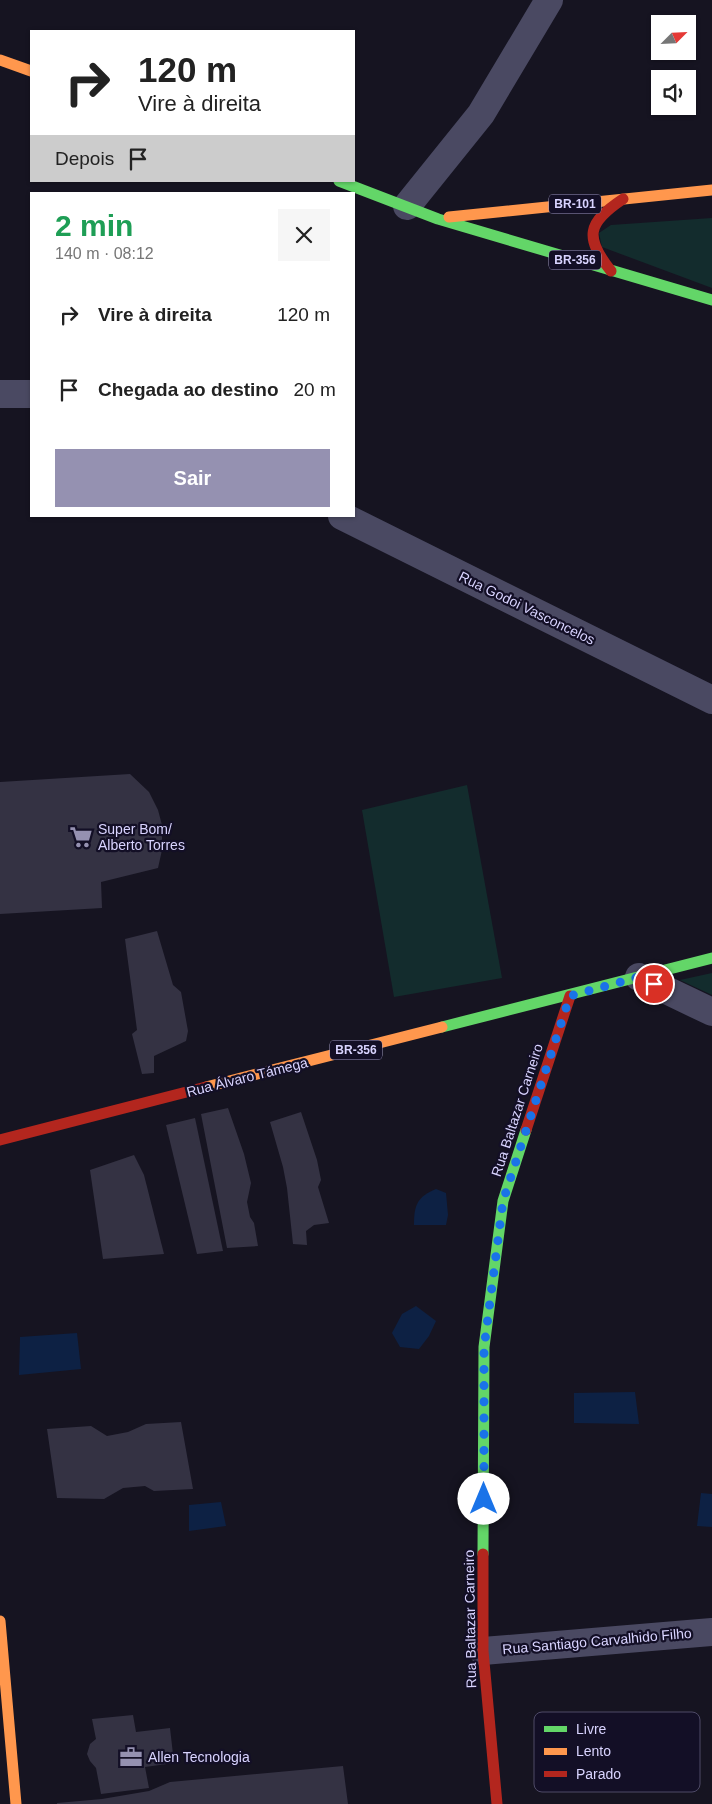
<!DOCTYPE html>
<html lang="pt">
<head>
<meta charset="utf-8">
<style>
  :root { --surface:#fff; --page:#f6f6f6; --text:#222; --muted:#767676; --accent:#9591b1 }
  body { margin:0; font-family:Arial,sans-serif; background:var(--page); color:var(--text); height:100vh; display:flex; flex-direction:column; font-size:19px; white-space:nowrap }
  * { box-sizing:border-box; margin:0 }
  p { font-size:16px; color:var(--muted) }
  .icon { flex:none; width:28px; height:28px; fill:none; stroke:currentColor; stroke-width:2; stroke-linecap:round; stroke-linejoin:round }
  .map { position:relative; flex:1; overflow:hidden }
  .drawer { position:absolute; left:30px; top:192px; width:325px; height:325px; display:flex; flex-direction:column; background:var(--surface); border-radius:0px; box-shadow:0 1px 4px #0004 }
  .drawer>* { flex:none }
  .guide { position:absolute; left:30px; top:30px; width:325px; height:152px; border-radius:0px; box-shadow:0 1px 4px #0004; background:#fff; color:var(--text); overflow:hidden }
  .needle { width:32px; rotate:66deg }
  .fabs { position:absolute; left:651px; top:15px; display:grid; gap:10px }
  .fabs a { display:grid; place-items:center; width:45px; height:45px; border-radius:0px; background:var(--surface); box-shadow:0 1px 4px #0004; font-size:25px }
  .pin { position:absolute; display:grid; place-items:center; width:42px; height:42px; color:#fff; margin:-21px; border:2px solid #fff; border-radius:50%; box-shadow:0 1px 5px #0007 }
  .me { position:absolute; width:55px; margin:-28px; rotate:0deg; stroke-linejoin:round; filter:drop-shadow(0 0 4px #0008) }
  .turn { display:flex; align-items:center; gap:18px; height:105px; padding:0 25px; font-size:22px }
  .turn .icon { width:65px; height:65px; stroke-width:2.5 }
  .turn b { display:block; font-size:35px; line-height:42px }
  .then { display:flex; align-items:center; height:48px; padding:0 25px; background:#0003; gap:10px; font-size:19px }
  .round { display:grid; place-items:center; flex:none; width:52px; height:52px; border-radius:0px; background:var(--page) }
  .headline { display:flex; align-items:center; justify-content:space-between; height:85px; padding:0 25px }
  h1 { font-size:30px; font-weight:700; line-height:38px; color:#1e9e55 }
  .cta { display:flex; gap:10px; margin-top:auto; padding:10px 25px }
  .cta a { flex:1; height:58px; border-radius:0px; background:var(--accent); color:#fff; font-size:20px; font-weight:700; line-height:58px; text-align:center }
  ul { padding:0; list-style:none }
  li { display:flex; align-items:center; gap:15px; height:75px; padding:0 25px }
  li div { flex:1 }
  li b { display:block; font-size:19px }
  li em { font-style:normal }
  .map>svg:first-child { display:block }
</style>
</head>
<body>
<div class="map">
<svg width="712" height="1804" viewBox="0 0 712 1804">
  <rect width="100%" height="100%" fill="#161421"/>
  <!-- green -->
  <g fill="#132c2d">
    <polygon points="712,218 712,288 602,247 599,233 611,225"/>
    <polygon points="467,785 502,978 394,997 362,810"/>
    <polygon points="712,973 712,995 680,980"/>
  </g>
  <!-- water -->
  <g fill="#0d2144">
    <path d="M436 1189 446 1193 448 1215 446 1225H414C414 1205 417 1197 436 1189Z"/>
    <polygon points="416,1306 436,1321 429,1336 419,1349 400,1347 392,1333 402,1314"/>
    <polygon points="77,1333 81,1369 19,1375 20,1337"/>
    <polygon points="635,1392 639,1424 574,1423 574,1393"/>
    <polygon points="701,1493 712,1494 712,1527 697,1526"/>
    <polygon points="221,1502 226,1526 189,1531 189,1505"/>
  </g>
  <!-- building -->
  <g fill="#343243">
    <polygon points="130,774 149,792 158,810 162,825 162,850 158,868 101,882 102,908 0,914 0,782"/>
    <polygon points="157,931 173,985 181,992 188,1031 186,1041 154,1056 154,1073 142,1074 132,1034 137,1030 125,939"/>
    <polygon points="228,1108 244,1154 251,1183 247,1202 250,1217 254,1223 258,1246 227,1248 201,1114"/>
    <polygon points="301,1112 317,1160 321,1180 318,1187 329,1223 314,1225 306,1231 307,1245 293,1244 287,1188 283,1167 270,1122"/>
    <polygon points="195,1118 223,1251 197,1254 166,1125"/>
    <polygon points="134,1155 144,1175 164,1254 103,1259 90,1170"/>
    <polygon points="181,1422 193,1489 154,1491 145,1486 123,1488 104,1499 57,1498 47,1429 91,1426 107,1436 128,1432 146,1424"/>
    <polygon points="133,1715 136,1732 170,1728 174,1763 145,1767 149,1788 101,1794 96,1768 90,1761 87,1754 90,1744 96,1739 92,1719"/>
    <polygon points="343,1766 348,1804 57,1804 57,1803 102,1799 149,1791 170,1782"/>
  </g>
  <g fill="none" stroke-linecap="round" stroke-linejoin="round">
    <!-- street -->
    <g stroke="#4a4962" stroke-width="28">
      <polyline points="407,206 481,114 549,0"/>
      <polyline points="0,394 31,394"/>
      <polyline points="342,516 712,700"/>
      <polyline points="639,977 712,1012"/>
      <polyline points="483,1651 712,1632"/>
    </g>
    <!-- fast -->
    <g stroke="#63d668" stroke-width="11">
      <polyline points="339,181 438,219 712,300"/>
      <polyline points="442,1027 712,958"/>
      <polyline points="483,1554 484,1347 503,1201 526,1130"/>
    </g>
    <!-- slow -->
    <g stroke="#ff974d" stroke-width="11">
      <polyline points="0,60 31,71"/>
      <polyline points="449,217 712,190"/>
      <polyline points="206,1087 442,1027"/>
      <polyline points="0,1621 16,1804"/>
    </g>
    <!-- jam -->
    <g stroke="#b3261e" stroke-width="11">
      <path d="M611 271C584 237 587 223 623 199"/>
      <polyline points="526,1130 570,996"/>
      <polyline points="0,1140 206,1087"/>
      <polyline points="483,1554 483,1651 497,1804"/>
    </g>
  </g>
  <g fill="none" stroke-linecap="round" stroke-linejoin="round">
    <!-- route -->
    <polyline stroke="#1a73e8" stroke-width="9" stroke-dasharray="0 16.2" points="484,1499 484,1348 503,1201 570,996 639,977 654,984"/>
  </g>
  <!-- icons -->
  <defs>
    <symbol id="supermarket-bare" viewBox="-9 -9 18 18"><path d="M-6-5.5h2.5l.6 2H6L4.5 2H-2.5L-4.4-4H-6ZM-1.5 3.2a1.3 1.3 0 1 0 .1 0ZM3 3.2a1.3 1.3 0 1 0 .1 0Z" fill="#9591b1" stroke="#130f26" stroke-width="2.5" paint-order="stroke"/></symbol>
    <symbol id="office-bare" viewBox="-9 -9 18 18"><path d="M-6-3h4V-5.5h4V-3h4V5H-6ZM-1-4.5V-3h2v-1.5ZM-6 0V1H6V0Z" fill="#9591b1" stroke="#130f26" stroke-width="2.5" paint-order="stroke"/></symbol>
  </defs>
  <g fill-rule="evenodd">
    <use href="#supermarket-bare" x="65" y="821" width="32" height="32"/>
    <use href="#office-bare" x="115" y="1741" width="32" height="32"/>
  </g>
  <g text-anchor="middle" stroke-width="4.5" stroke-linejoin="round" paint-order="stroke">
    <!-- shield labels -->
    <g fill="#130f26" stroke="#9e99be" stroke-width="1">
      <rect x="549" y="194.5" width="52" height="19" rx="4"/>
      <rect x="549" y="250.5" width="52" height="19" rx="4"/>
      <rect x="330" y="1040.5" width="52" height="19" rx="4"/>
    </g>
    <g font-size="12" font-weight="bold" fill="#d9d4ff">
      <text x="575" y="208">BR-101</text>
      <text x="575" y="264">BR-356</text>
      <text x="356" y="1054">BR-356</text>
    </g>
    <!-- street labels -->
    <g font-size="14" fill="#d9d4ff" stroke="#130f26">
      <text transform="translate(527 608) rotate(26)" y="5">Rua Godoi Vasconcelos</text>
      <text transform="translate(247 1077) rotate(-14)" y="5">Rua Álvaro Támega</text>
      <text transform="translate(517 1110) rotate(-72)" y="5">Rua Baltazar Carneiro</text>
      <text transform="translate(470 1619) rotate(-91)" y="5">Rua Baltazar Carneiro</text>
      <text transform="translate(597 1641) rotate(-5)" y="5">Rua Santiago Carvalhido Filho</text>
    </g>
    <!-- poi labels -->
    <g font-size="14" fill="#d9d4ff" stroke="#130f26" text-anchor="start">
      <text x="98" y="834">Super Bom/<tspan x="98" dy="16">Alberto Torres</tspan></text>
      <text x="148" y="1762">Allen Tecnologia</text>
    </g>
  </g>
  <!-- legend -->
  <rect x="534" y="1712" width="166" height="80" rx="8" fill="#130f26" stroke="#4e4a67" stroke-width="1"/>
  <rect x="544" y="1726" width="23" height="6" fill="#63d668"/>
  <rect x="544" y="1748" width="23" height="7" fill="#ff974d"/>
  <rect x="544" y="1771" width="23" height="6" fill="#b3261e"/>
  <g font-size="14" fill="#d9d4ff">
    <text x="576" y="1734">Livre</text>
    <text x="576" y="1756">Lento</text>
    <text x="576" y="1779">Parado</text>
  </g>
</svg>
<div class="fabs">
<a><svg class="needle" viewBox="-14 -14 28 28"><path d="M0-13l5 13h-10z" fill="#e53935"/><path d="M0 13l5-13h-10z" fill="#767676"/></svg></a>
<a><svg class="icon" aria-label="sound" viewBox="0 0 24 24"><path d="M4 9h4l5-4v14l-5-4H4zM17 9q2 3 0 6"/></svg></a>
</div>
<div class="pin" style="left:654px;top:984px;background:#d93025"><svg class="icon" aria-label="arrive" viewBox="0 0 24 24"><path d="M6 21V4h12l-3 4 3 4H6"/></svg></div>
<svg class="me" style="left:484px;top:1499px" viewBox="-20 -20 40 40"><circle r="19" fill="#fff"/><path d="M0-13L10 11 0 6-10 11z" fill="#1a73e8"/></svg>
<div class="guide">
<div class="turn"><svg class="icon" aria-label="right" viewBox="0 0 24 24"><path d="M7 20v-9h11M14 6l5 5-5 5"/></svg><div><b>120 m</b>Vire à direita</div></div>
<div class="then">Depois<svg class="icon" aria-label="arrive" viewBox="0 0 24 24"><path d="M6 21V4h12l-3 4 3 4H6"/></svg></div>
</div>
<section class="drawer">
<div class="headline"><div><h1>2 min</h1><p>140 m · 08:12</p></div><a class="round"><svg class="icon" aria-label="close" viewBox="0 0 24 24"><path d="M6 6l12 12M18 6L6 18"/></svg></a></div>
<ul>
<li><svg class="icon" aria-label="right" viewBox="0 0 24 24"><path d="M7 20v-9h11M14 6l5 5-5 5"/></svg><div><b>Vire à direita</b></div><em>120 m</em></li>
<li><svg class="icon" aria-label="arrive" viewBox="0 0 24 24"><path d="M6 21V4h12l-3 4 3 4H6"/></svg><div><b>Chegada ao destino</b></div><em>20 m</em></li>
</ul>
<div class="cta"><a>Sair</a></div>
</section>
</div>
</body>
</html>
